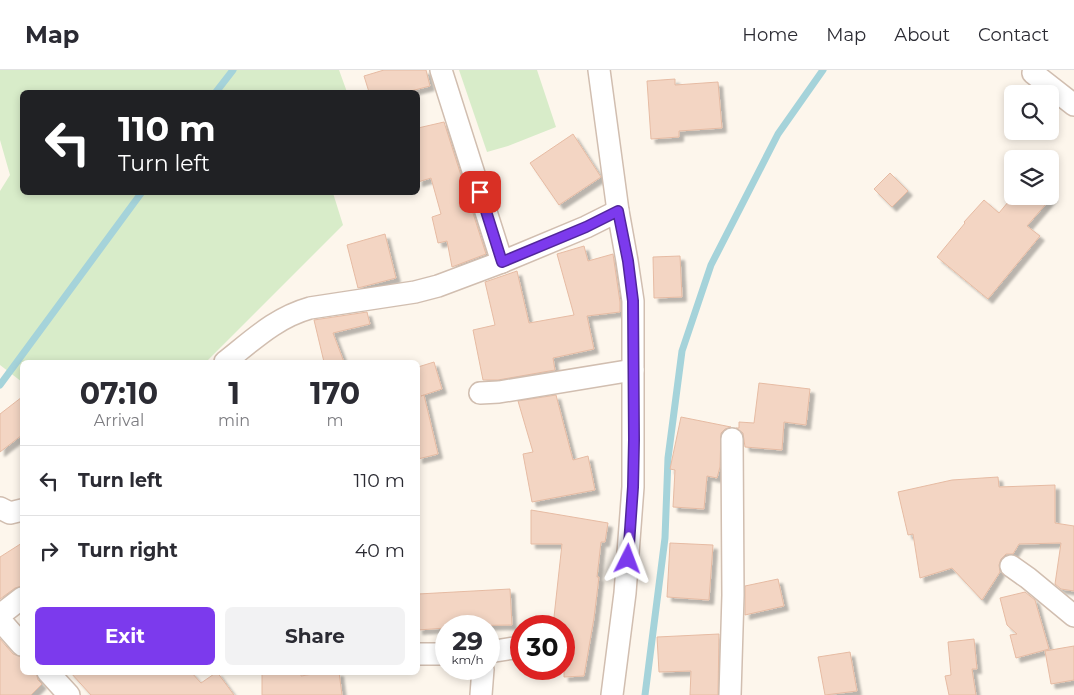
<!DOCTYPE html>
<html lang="en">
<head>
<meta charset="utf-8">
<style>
  :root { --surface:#fff; --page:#f2f2f3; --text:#2b2b33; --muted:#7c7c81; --line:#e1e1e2; --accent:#7c3aed }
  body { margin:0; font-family:Montserrat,sans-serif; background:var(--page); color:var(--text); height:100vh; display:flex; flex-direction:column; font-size:19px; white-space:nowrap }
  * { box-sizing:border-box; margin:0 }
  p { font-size:16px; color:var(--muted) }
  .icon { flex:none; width:28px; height:28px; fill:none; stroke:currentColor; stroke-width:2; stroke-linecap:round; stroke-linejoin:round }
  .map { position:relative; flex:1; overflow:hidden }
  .side { position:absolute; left:20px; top:290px; width:400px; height:315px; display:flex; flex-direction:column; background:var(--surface); border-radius:8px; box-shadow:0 2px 8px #0003 }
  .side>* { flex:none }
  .hud { position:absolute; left:20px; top:20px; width:400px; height:105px; border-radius:8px; box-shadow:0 2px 8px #0003; background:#202124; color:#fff; overflow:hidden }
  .buttons { position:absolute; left:1004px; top:15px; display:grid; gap:10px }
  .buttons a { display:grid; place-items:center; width:55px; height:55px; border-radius:8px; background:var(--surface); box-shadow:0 2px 8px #0003; font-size:25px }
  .speed { position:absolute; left:435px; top:545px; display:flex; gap:10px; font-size:25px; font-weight:700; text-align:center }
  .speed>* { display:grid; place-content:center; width:65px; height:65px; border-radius:50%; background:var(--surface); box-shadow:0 2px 8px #0003; line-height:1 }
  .speed small { font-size:12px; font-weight:400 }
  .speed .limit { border:8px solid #d22; background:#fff; color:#111 }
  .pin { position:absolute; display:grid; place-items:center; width:42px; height:42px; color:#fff; margin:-21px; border-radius:10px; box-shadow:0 2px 8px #0006 }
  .me { position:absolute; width:55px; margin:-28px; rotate:3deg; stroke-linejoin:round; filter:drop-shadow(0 0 4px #0008) }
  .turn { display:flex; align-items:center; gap:18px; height:105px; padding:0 15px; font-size:22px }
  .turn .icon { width:65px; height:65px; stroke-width:2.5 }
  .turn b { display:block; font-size:35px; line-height:42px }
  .eta { display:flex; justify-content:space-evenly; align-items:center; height:85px; text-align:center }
  .eta b { font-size:30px; font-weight:700; line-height:35px }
  .cta { display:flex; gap:10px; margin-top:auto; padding:10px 15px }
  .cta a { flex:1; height:58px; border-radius:8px; background:var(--accent); color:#fff; font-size:20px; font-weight:700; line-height:58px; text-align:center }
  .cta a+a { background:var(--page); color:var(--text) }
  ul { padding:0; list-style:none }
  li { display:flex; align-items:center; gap:15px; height:70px; padding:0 15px; border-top:1px solid var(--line) }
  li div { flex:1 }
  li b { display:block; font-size:19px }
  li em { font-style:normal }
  header { display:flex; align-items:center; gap:30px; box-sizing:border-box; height:70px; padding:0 25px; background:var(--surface); border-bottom:1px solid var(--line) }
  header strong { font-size:24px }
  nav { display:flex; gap:28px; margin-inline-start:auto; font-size:18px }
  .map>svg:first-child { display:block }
</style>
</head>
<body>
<header>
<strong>Map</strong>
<nav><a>Home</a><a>Map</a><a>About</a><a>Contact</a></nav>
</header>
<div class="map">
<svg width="1074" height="625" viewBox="0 0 1074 625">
  <defs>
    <filter id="shadow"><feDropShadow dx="4.5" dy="4.5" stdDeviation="1" flood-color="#0004"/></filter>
  </defs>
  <rect width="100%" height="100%" fill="#fdf6ec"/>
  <!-- green -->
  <g fill="#d8ecc9">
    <polygon points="0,0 339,0 347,22 22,22 22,122 333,123 343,155 206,292 22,292 22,312 0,295 0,121 10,105 0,70"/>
    <polygon points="459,0 537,0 556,57 508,76 487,82"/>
  </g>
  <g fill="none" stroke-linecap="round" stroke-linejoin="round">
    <!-- stream -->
    <g stroke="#a5d3da" stroke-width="7">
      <polyline points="216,22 233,0"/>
      <polyline points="0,315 142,122"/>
      <polyline points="645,625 665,468 668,388 682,281 711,195 778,64 823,0"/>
    </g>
  </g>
  <!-- building -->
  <g fill="#f3d5c3" stroke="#e6bba3" filter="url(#shadow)">
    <polygon points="384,0 426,0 430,16 407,22 369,22 364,6"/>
    <polygon points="675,9 675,15 718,12 722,58 679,61 679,67 651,69 647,11"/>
    <polygon points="444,52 486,184 452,197 447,171 438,173 432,147 441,144 431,108 418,112 418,58"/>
    <polygon points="573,64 601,107 559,135 530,93"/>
    <polygon points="890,103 908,121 892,137 874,119"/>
    <polygon points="1013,126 1053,126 1027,156 1040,166 988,229 937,187 965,153 964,152 984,130 999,143"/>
    <polygon points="385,164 396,208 358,218 347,175"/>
    <polygon points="584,176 588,191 613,184 620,232 620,242 587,246 594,279 553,288 555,300 498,310 483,310 473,260 495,255 485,212 517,201 529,253 574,245 557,184"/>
    <polygon points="680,186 682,227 654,228 653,187"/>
    <polygon points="367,242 370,254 333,263 344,292 324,292 314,250"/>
    <polygon points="434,292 442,319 421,326 424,325 438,384 418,389 418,297"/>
    <polygon points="759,313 810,319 806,355 784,352 782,380 745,377 743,363 736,358 739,358 739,352 754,353"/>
    <polygon points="556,325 573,390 588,386 595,420 532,432 523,384 533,382 518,331"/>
    <polygon points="22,327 22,365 0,382 0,344"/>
    <polygon points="681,347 731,357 725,359 721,363 720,397 717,408 707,406 704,439 673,437 675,400 670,399"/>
    <polygon points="998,407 999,417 1055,415 1055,453 1074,456 1074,521 1061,519 1055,514 1061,473 1019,474 1013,484 1006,484 1001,489 999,495 1000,502 982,530 952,498 920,508 913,464 908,465 898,422 952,410"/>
    <polygon points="531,440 608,453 605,472 601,472 597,507 599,507 594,548 584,606 564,607 564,556 553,556 562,474 531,474"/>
    <polygon points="22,473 22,516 15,518 0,529 0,487"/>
    <polygon points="670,473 713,475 709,530 667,527"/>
    <polygon points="778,509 784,536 745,545 745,516"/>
    <polygon points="510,519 512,555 446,556 446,558 418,560 418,524"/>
    <polygon points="1025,522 1035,530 1049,579 1016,588 1010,565 1017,564 1007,555 1000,528"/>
    <polygon points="719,564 718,625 690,625 691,601 659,602 657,567"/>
    <polygon points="0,569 13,584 22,587 22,602 36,602 38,610 42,614 31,625 0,625"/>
    <polygon points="974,569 977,599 972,599 976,625 949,625 945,606 951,605 948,572"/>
    <polygon points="1074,576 1074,610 1051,614 1045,581"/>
    <polygon points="850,582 857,621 825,625 818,587"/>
    <polygon points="70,602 191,602 201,613 217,602 234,625 91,625"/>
    <polygon points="262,602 301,602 301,606 325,602 339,602 342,625 262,625"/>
  </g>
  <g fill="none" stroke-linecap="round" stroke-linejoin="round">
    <defs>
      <g id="minor">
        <polyline points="441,0 502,192 586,157 618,141"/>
        <polyline points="599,0 618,141 627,191 633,231 633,417 625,523 612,625"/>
        <polyline points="1033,3 1074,35"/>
        <path d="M225 292C253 270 275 248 310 238L415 222 438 216 502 192"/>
        <polyline points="480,323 499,322 633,300"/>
        <polyline points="0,438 10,443 22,440"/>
        <polyline points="1011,496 1028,508 1074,546"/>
        <polyline points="0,545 22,528"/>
        <polyline points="0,550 22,575"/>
        <polyline points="489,582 514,578"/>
        <polyline points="418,584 446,584"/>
        <polyline points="48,602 69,625"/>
        <polyline points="481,625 483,599"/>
        <polyline points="730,625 733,525 732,369"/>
      </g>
    </defs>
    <!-- minor casing -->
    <use href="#minor" stroke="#d1beb0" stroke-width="24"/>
    <!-- minor -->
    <use href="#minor" stroke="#fff" stroke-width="21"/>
  </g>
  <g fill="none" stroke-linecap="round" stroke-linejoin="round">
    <defs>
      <polyline id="route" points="480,122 502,192 586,157 618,141 628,191 633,231 634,370 633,417 628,489"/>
    </defs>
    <!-- route casing -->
    <use href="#route" stroke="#51269a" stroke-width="12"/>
    <!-- route -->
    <use href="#route" stroke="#7c3aed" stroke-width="9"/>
  </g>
</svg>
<div class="buttons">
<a><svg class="icon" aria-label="search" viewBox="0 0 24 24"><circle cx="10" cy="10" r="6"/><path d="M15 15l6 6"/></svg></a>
<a><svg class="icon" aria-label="layers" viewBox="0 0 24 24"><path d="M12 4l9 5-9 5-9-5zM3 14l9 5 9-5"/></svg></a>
</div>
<div class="speed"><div>29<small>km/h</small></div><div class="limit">30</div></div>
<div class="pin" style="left:480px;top:122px;background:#d93025"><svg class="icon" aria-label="arrive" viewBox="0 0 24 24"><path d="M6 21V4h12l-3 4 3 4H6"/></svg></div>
<svg class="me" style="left:628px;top:489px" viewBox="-20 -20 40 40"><path d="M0-17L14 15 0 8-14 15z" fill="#7c3aed" stroke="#fff" stroke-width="4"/></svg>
<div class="hud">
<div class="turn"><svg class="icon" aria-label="left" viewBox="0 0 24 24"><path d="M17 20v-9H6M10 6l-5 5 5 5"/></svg><div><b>110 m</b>Turn left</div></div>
</div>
<section class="side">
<div class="eta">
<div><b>07:10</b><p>Arrival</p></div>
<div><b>1</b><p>min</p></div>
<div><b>170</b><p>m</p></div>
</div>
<ul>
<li><svg class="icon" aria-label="left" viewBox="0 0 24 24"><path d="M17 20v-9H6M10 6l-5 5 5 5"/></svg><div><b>Turn left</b></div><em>110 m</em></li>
<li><svg class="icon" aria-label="right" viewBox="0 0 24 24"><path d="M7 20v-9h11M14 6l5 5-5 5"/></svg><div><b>Turn right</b></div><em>40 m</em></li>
</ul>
<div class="cta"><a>Exit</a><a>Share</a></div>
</section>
</div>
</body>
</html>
